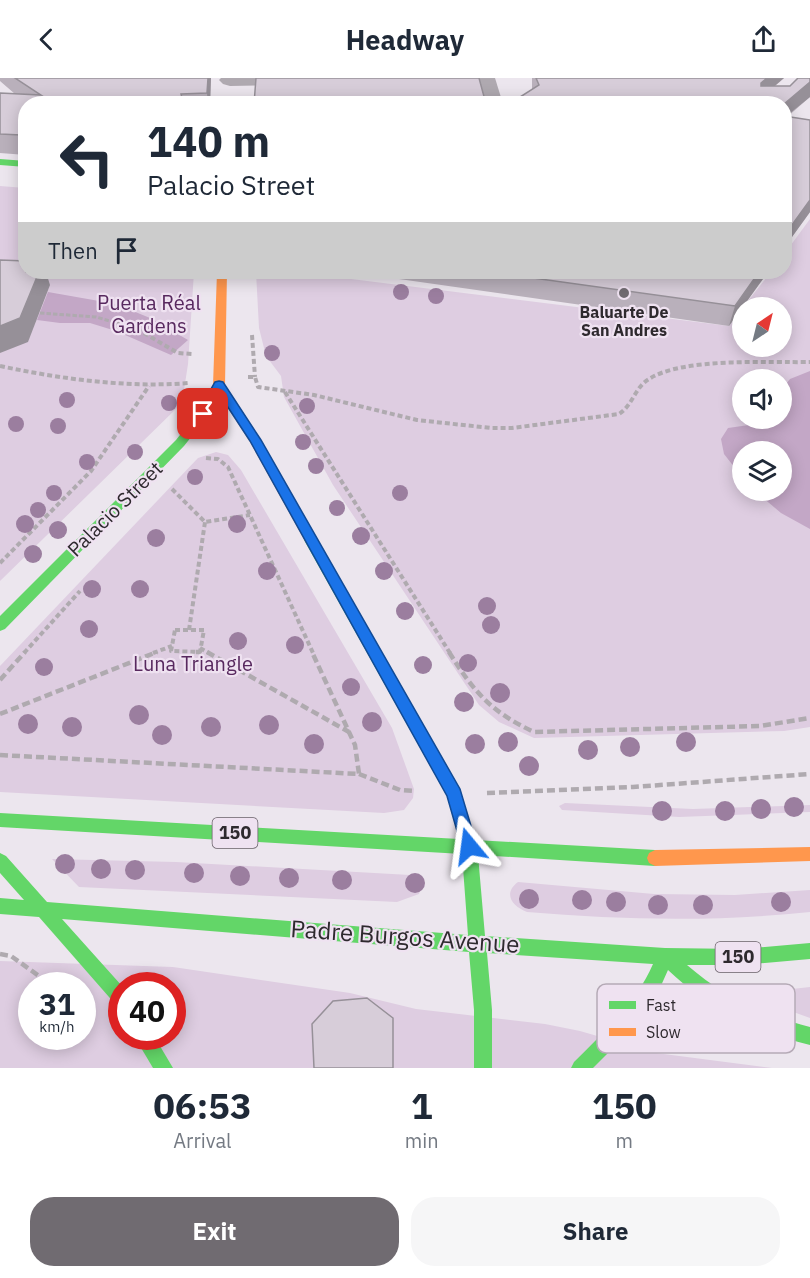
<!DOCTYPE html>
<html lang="en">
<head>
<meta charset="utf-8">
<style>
  :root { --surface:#fff; --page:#f6f6f7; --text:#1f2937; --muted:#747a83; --accent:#706b71 }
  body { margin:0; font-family:"IBM Plex Sans",sans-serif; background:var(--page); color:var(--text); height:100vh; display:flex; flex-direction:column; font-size:22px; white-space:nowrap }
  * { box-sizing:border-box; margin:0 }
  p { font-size:20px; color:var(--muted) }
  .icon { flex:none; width:33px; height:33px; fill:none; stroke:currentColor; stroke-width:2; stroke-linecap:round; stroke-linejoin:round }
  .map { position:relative; height:990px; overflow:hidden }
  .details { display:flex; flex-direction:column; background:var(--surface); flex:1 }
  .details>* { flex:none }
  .banner { position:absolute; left:18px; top:18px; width:774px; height:183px; border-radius:24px; box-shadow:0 3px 15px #0003; background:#fff; color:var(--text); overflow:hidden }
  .needle { width:39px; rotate:35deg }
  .buttons { position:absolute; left:732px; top:219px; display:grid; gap:12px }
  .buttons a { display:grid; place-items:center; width:60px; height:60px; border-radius:50%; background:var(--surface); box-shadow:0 3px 15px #0003; font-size:30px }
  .speed { position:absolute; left:18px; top:894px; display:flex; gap:12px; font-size:30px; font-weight:700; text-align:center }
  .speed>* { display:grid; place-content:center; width:78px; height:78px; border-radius:50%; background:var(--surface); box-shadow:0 3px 15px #0003; line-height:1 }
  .speed small { font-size:15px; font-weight:400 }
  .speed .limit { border:9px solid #d22; background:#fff; color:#111 }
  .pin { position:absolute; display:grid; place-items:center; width:51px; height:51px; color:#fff; margin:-26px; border-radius:12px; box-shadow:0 3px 9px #0006 }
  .me { position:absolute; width:66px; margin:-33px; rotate:344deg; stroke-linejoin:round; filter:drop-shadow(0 0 4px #0008) }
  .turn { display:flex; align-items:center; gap:21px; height:126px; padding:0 30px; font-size:27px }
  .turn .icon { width:78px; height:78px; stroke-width:2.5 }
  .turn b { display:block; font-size:42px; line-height:51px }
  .then { display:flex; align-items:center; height:57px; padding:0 30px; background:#0003; gap:12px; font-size:22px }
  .eta { display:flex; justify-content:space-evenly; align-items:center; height:102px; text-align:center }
  .eta b { font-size:36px; font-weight:700; line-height:42px }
  .button { display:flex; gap:12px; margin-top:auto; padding:12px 30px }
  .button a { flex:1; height:69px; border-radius:24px; background:var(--accent); color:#fff; font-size:24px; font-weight:700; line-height:69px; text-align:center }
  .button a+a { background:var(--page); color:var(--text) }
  header { display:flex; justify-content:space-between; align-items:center; height:78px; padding:0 30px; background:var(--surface); font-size:27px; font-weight:700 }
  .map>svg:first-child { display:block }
</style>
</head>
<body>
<header><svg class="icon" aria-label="back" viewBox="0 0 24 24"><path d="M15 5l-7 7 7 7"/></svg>Headway<svg class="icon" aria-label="share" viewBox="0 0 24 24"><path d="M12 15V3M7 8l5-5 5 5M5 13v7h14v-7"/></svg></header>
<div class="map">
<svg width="810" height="990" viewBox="0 0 810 990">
  <rect width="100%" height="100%" fill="#ece6ee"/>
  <!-- green -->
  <g fill="#decde1" fill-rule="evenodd">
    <polygon points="0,108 25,110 26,194 194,194 188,286 182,325 0,503"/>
    <path d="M810 141V649L784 653 534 660 499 644 479 627 333 407 284 319 281 298 266 278 259 250 256 194H352L351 201 729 248 742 231V268H782V230L743 229 771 194H784L785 175ZM742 302H782V340H742ZM742 374H782V412H742Z"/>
    <polygon points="216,374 228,377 241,392 392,650 414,711 413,720 404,732 384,735 0,714 0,588 198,380"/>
    <polygon points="565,725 693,731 810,727 810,734 679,739 562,732 559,728"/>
    <polygon points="52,781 176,784 410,797 422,807 419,816 397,824 79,809"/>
    <path d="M518 804 654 816 735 817 810 812V834C716 844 621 842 527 834 513 829 502 816 518 804Z"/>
    <path d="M0 883 173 889 350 915 416 931 545 946 580 953 656 975 772 990H0ZM32 908H82V958H32ZM122 908H172V958H122Z"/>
    <polygon points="810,909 810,940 785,931 780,924 783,915 792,911"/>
  </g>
  <!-- water -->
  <g fill="#c3a7c6">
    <polygon points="48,214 116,226 150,240 188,262 171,277 116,253 90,245 60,245 37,242"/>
    <polygon points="810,293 810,451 781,435 755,413 782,412 782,374 742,374 742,399 724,376 721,361 728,350 763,345 766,341 782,340 782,311 790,301"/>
  </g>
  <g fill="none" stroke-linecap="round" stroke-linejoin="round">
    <!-- path-far2 -->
    <polyline stroke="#afaaaf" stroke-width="3" stroke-dasharray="4.5 2" stroke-linecap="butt" points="40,235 96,239 141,252"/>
    <!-- path-far1 -->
    <g stroke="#afaaaf" stroke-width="4" stroke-dasharray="5 3" stroke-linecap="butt">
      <polyline points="137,251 178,275 192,276"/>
      <polyline points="252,257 255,299"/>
      <path d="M0 288C62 301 125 310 189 305"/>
      <path d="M248 299H255L258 309 314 317 417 342 491 350H512L619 336C633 327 635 309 649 301 683 279 769 285 810 284"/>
      <polyline points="285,314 450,575"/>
      <polyline points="206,380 218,381 228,389 313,575"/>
      <polyline points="172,411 205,444 250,437"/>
      <polyline points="0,485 91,393 149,308"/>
      <polygon points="175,552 204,552 200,574 171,573"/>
      <polyline points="189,552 205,444"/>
      <polyline points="200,570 209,575"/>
      <polyline points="24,575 80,513"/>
      <polyline points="153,575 172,568"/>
    </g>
    <!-- path -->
    <g stroke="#afaaaf" stroke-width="4.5" stroke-dasharray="8 4" stroke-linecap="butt">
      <polyline points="196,574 200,574"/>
      <polyline points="207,574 349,654"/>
      <path d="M449 574C474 614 491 634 534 654L760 648 810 640"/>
      <polyline points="0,602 25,574"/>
      <polyline points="0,636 157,574"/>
      <polyline points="0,677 359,696 355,667 312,574"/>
      <polyline points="359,696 400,712 414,713"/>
      <polyline points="487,715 633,709 810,696"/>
      <polyline points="0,876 11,878 53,908"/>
    </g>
    <!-- street -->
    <g fill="#afa9b0" fill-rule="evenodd">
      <polygon points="221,0 376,0 372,4 365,6 230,8 223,6 219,2"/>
      <polygon points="473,0 495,0 503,26 481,26"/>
    </g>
    <!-- fast -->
    <g fill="#63d668" fill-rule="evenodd">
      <polygon points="0,81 26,83 26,89 0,87"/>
      <polygon points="219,303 225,307 207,339 184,368 5,551 0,553 0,538 176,362 198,334 215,304"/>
      <path d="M311 457 316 459 460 711 475 762 655 772 661 775 663 780 661 785 655 788 478 777 485 858 665 870 742 871 810 865V881L742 887H687C724 919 763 937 810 949V967C755 953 709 931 668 892L655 921 622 961 593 990H571L574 984C604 954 636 925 653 886L487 875 492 932V990H474V932L469 874 62 841 122 908V930L116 927 39 839 0 836V820L24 822 0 795V775L6 778 47 824 468 857 462 776 0 749V735L459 761 447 718 304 462Z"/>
      <polygon points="134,958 154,958 173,990 153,990"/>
    </g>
    <!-- slow -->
    <g fill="#ff974d" fill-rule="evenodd">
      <polygon points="217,194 227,194 225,307 261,362 318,462 316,465 306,465 250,364 213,307"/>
      <polygon points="810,769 810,783 655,788 649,785 647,780 649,775 655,772"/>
    </g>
  </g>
  <!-- trees -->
  <g fill="#9b7e9f">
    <circle cx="401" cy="214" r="8"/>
    <circle cx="436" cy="218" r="8"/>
    <circle cx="272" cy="275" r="8"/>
    <circle cx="67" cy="322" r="8"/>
    <circle cx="169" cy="325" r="8"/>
    <circle cx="307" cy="328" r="8"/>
    <circle cx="16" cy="346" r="8"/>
    <circle cx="58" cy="348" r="8"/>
    <circle cx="303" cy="364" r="8"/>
    <circle cx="135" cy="374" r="8"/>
    <circle cx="87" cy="384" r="8"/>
    <circle cx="316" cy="388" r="8"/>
    <circle cx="195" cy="399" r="8"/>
    <circle cx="54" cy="415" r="8"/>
    <circle cx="400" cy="415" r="8"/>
    <circle cx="337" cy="430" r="8"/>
    <circle cx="38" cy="432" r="8"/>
    <circle cx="25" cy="446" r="9"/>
    <circle cx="237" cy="446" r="9"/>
    <circle cx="58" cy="452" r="9"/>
    <circle cx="361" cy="458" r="9"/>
    <circle cx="156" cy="460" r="9"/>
    <circle cx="33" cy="476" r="9"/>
    <circle cx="267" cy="493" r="9"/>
    <circle cx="384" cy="493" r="9"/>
    <circle cx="92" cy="511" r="9"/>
    <circle cx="140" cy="511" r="9"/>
    <circle cx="487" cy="528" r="9"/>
    <circle cx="405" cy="533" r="9"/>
    <circle cx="491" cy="547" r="9"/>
    <circle cx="89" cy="551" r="9"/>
    <circle cx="238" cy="563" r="9"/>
    <circle cx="295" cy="567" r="9"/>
    <circle cx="468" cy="585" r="9"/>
    <circle cx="423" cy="587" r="9"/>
    <circle cx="44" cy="589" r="9"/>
    <circle cx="351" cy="609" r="9"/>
    <circle cx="500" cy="615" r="10"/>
    <circle cx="464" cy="624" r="10"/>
    <circle cx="139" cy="637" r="10"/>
    <circle cx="372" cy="644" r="10"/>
    <circle cx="28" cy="646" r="10"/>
    <circle cx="269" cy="647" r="10"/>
    <circle cx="72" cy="649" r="10"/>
    <circle cx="211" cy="649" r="10"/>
    <circle cx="162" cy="657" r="10"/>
    <circle cx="508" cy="664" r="10"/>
    <circle cx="686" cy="664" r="10"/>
    <circle cx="314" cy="666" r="10"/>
    <circle cx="475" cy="666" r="10"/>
    <circle cx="630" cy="669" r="10"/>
    <circle cx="588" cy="672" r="10"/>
    <circle cx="529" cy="688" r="10"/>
    <circle cx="794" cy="729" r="10"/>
    <circle cx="761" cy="731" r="10"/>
    <circle cx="662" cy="733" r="10"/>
    <circle cx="725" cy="733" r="10"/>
    <circle cx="65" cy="786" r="10"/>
    <circle cx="101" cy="791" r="10"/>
    <circle cx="135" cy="792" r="10"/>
    <circle cx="194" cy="795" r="10"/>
    <circle cx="240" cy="798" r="10"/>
    <circle cx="289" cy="800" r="10"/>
    <circle cx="342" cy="802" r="10"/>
    <circle cx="415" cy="805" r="10"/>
    <circle cx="529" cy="821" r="10"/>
    <circle cx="582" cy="822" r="10"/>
    <circle cx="616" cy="824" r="10"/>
    <circle cx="781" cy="824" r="10"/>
    <circle cx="658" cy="827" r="10"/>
    <circle cx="703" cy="827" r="10"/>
  </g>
  <!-- wall -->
  <g fill="#b9b0bb">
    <polygon points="0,0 211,0 210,26 26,26 26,77 0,75 0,15 15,16 0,3"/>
    <polygon points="532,0 784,0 775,8 790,8 810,0 810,19 787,39 810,42 810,134 784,170 532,11"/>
    <polygon points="371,194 768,194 729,248 392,200 373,195"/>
  </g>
  <!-- shaded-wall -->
  <g fill="#969098">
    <polygon points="208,0 211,0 210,26 208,26 207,15"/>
    <polygon points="767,0 784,0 756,24 761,5"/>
    <polygon points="810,4 810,19 784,40 784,26"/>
    <polygon points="182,20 183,26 163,26 162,22"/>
    <polygon points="810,122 810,134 784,170 784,158"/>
    <polygon points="39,194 46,194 50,207 28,264 0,275 0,248"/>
    <polygon points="759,194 768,194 729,248 735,228"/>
  </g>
  <!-- building -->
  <g fill="#d7cdd9" stroke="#969098" stroke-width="1.5">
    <polygon points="15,0 208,0 207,15 181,16 182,20 162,22 163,26 26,26 26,60 23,60 21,57 0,56 0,15 41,17"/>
    <polygon points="256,0 479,0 486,26 254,26"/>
    <polygon points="536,0 767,0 761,5 761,8 790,8 798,0 810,0 810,4 784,26 509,26 539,7"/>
    <polygon points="784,38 810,42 810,122 784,158"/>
    <polygon points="0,182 26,183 26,194 39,194 20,240 0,248"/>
    <polygon points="490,194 759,194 735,228"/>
    <polygon points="367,920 393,940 393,990 314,990 312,946 333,923"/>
  </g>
  <!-- route -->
  <polygon fill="#1a73e8" stroke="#114b97" stroke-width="1.5" points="219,303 223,304 261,362 460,711 477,768 475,774 469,776 463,774 447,718 250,363 220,317 207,339 199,339 197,336 215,304"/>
  <!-- markers -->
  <circle fill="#706b71" stroke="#efe2f1" stroke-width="2" cx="624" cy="215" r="6"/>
  <g text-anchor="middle" stroke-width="4.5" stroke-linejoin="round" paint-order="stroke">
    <!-- far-poi labels -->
    <g font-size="16" font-weight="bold" fill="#2e292e" stroke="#efe2f1">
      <text x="624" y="240">Baluarte De<tspan x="624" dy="18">San Andres</tspan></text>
    </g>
    <!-- shield labels -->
    <g fill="#efe2f1" stroke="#686068" stroke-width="1.5">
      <rect x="212.5" y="740" width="45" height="30" rx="4.5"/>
      <rect x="715.5" y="864" width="45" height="30" rx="4.5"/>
    </g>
    <g font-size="18" font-weight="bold" fill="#2e292e">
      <text x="235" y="761">150</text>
      <text x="738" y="885">150</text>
    </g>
    <!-- park labels -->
    <g font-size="20" fill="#58295f" stroke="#efe2f1">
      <text x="149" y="232">Puerta Réal<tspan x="149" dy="23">Gardens</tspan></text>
      <text x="193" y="593">Luna Triangle</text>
    </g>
    <!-- street labels -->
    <g font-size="20" fill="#2e292e" stroke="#efe2f1">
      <text transform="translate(115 431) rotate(-45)" y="7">Palacio Street</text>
    </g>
    <!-- near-street labels -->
    <g font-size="24" fill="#2e292e" stroke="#efe2f1">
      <text transform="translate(405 859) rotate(4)" y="8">Padre Burgos Avenue</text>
    </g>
  </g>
  <!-- legend -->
  <rect x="597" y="906" width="198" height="69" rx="9" fill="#efe2f1" stroke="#b5aab6" stroke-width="1.5"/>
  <rect x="609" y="923" width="27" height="8" fill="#63d668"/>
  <rect x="609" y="950" width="27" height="8" fill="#ff974d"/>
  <g font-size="16" fill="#2e292e">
    <text x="646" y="933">Fast</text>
    <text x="646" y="960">Slow</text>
  </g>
</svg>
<div class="buttons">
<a><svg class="needle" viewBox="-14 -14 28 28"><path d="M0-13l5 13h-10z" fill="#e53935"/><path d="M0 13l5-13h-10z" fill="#747a83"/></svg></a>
<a><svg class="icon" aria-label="sound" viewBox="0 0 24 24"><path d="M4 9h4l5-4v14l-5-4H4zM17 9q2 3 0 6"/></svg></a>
<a><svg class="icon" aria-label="layers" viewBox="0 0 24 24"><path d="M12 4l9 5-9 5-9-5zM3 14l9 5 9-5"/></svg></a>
</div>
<div class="speed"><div>31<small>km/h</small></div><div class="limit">40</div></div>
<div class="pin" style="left:203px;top:336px;background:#d93025"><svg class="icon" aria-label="arrive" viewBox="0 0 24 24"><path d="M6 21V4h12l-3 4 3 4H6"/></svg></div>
<svg class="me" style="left:469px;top:768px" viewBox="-20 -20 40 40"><path d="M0-17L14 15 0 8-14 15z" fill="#1a73e8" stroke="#fff" stroke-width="4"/></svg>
<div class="banner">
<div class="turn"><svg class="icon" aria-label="left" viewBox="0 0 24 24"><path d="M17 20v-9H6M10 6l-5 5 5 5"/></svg><div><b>140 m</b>Palacio Street</div></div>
<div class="then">Then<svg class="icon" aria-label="arrive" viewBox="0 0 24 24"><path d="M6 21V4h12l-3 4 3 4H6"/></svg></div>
</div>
</div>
<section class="details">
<div class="eta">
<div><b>06:53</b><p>Arrival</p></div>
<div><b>1</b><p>min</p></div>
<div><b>150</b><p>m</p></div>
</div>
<div class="button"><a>Exit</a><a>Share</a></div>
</section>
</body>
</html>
